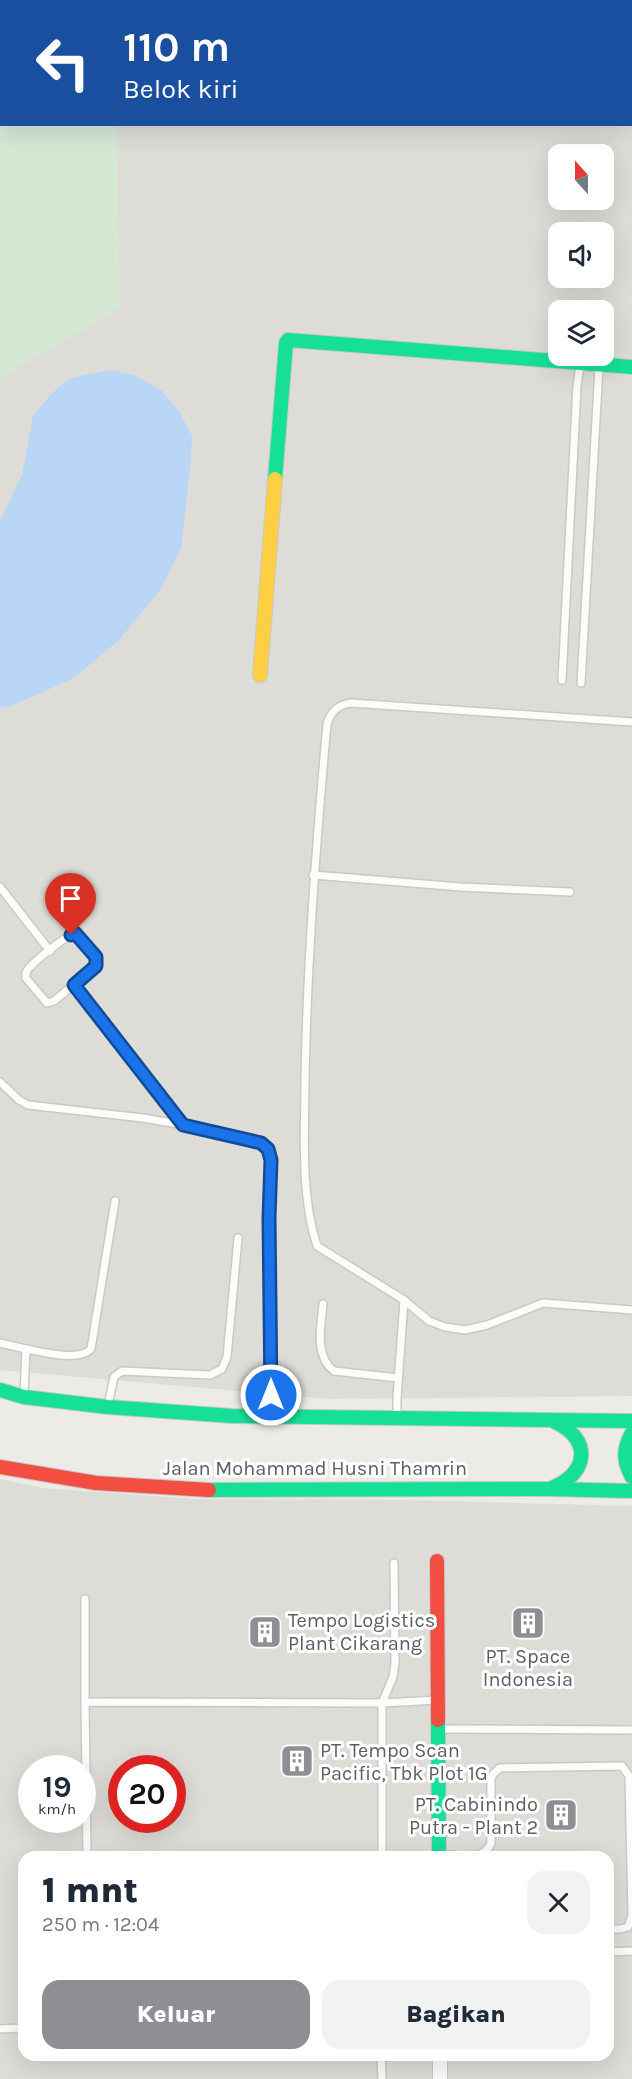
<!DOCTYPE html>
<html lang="id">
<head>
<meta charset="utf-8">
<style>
  :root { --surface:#fff; --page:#f2f2f3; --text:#1f2937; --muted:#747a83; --accent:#8e8f92 }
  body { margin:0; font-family:Karla,sans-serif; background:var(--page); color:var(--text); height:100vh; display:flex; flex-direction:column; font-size:22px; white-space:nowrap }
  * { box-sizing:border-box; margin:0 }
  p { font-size:20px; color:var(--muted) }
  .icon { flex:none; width:33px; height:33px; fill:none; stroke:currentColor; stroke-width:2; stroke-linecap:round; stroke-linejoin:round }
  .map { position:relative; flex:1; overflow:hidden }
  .details { position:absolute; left:18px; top:1851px; width:596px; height:210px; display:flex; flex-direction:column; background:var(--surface); border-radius:18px; box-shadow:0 6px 24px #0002 }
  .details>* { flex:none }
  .hud { position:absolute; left:0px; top:0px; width:633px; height:126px; box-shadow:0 6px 24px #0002; background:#1a4fa0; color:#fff; overflow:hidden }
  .needle { width:39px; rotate:339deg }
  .controls { position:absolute; left:548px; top:144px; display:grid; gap:12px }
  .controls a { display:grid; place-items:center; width:66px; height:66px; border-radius:12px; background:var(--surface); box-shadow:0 6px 24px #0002; font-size:30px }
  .speed { position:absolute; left:18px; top:1755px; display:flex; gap:12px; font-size:30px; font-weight:700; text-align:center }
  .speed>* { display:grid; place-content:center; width:78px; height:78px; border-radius:50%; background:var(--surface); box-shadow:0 6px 24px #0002; line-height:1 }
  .speed small { font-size:15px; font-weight:400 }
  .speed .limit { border:9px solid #d22; background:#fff; color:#111 }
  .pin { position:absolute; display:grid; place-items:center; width:51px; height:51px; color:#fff; margin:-62px -26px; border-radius:50% 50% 50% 0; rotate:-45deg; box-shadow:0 0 6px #0007 }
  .pin .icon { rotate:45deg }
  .me { position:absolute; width:66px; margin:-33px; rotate:0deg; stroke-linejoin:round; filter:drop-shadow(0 0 4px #0008) }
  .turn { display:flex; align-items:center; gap:21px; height:126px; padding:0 24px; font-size:27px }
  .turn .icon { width:78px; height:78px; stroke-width:2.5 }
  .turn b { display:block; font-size:42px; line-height:51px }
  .round { display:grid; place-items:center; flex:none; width:63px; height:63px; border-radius:18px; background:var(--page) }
  .headline { display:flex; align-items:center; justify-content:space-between; height:102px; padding:0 24px }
  h1 { font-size:36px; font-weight:800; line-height:45px }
  .button { display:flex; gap:12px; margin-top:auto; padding:12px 24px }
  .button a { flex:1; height:69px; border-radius:18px; background:var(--accent); color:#fff; font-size:24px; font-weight:800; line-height:69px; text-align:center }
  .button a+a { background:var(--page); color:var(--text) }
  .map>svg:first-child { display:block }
</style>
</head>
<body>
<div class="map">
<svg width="632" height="2079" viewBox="0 0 632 2079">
  <rect width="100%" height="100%" fill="#ecebe6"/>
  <!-- industrial -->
  <g fill="#dddcd7" fill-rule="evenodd">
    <path d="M113 0H632V1396L329 1399 0 1370V378L120 308 116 125 632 124V2ZM558 154H603V200H558ZM558 232H603V278H558ZM558 310H603V356H558Z"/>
    <path d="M0 1479 43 1488 195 1499 407 1500 632 1506V2079H0ZM32 1768H82V1820H32ZM122 1768H172V1820H122ZM24 1857H608V2055H24Z"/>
  </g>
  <!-- green -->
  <polygon fill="#d4e8d4" points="0,0 113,0 2,2 2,124 116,125 120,308 0,378"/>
  <!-- water -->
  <polygon fill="#bad6f6" points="111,370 137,376 162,391 180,413 192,436 191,459 181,548 160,590 120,639 74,678 11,706 0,708 0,521 22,475 33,416 51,394 70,378"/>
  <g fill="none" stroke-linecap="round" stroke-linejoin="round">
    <defs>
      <g id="lane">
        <polyline points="562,680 577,386 580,365"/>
        <polyline points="581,683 599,367"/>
        <polyline points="313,875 461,887 570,892"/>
        <polyline points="0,887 50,951"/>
        <path d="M75 933 96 957V966L54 1001 47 1003 26 978C26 974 25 973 28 969 37 959 63 938 75 933Z"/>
        <polyline points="0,1082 19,1100 28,1105 143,1118 183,1125 74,985"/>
        <polyline points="183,1125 261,1143 268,1149 271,1160 269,1218 271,1414"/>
        <polyline points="404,1300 429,1321 445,1327 465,1330 487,1325 543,1303 632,1310"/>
        <path d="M323 1304C321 1326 314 1356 334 1371L398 1378"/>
        <polyline points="0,1343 26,1349 24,1395"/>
        <path d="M26 1349C42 1352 79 1362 91 1349L115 1201"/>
        <polyline points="108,1405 114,1377 122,1371 210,1375 222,1369 227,1357 238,1238"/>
        <path d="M397 1417V1398L404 1300 317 1246C300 1194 305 1133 305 1079 307 960 316 843 327 724 331 711 338 705 351 703L632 722"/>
        <polyline points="85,1702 85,1599"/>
        <polyline points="438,1729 632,1730"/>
        <path d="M439 1853C455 1855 484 1863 491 1843V1779L493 1774 500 1768 622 1766 629 1776 632 1916 628 1927 621 1929H608"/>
        <polyline points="87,1857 85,1702 382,1703 393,1677 395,1663 394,1563"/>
        <polyline points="382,1857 382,1703 438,1700"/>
        <polyline points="608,1952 632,1951"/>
        <polyline points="0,2029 24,2028"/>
        <polyline points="381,2055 382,2079"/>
      </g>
      <polyline id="street" points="440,2055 440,2079"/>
      <g id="fast">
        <polyline points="275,479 286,343 288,340 632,367"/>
        <polyline points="0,1390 24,1397 108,1407 232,1416 632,1421"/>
        <path d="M632 1433C623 1449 623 1461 632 1477"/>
        <path d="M552 1488C589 1473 592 1439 555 1422"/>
        <polyline points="209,1490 549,1489 632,1491"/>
        <polyline points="438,1720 439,1857"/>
      </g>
      <polyline id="slow" points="260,675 275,479"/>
      <g id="jam">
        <polyline points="0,1467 96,1483 209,1490"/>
        <polyline points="437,1561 438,1720"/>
      </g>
    </defs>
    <!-- lane casing -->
    <use href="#lane" stroke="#c8c9c8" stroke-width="10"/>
    <!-- street casing -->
    <use href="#street" stroke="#c8c9c8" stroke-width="16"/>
    <!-- fast casing -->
    <use href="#fast" stroke="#c9c8c7" stroke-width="16"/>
    <!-- slow casing -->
    <use href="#slow" stroke="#c9c8c7" stroke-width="16"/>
    <!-- jam casing -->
    <use href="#jam" stroke="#c9c8c7" stroke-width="16"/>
    <!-- lane -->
    <use href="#lane" stroke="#fcfcfb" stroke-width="7"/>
    <!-- street -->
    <use href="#street" stroke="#fcfcfb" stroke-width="14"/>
    <!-- fast -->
    <use href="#fast" stroke="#16e098" stroke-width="14"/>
    <!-- slow -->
    <use href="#slow" stroke="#ffcf43" stroke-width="14"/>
    <!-- jam -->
    <use href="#jam" stroke="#f24e42" stroke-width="14"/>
  </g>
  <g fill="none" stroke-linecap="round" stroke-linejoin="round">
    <defs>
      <polyline id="route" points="71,935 75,933 96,957 96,966 74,985 183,1125 244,1139 261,1143 268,1149 271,1160 269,1218 271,1395"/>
    </defs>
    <!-- route casing -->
    <use href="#route" stroke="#114b97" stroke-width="15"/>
    <!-- route -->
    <use href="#route" stroke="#1a73e8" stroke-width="10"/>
  </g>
  <!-- icons -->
  <defs>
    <symbol id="building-square" viewBox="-11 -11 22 22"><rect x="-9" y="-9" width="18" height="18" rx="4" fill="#8e8f92" stroke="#fff"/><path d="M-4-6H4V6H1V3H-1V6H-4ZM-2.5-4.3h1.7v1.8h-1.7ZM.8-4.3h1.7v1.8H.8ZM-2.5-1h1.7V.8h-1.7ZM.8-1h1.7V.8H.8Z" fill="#fff"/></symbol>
  </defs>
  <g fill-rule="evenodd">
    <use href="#building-square" x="509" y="1604" width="38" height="38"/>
    <use href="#building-square" x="246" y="1613" width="38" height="38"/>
    <use href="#building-square" x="278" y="1742" width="38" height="38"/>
    <use href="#building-square" x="542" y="1796" width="38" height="38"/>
  </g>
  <g text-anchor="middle" stroke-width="6" stroke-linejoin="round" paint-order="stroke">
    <!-- street labels -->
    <g font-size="20" fill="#5c5e64" stroke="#fff">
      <text x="315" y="1475">Jalan Mohammad Husni Thamrin</text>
    </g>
    <!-- poi labels -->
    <g font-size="20" fill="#5c5e64" stroke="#fff" text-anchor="start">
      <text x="288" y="1627">Tempo Logistics<tspan x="288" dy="23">Plant Cikarang</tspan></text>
      <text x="528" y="1663" text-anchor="middle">PT. Space<tspan x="528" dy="23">Indonesia</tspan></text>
      <text x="320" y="1757">PT. Tempo Scan<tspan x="320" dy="23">Pacific, Tbk Plot 1G</tspan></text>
      <text x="538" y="1811" text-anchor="end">PT. Cabinindo<tspan x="538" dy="23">Putra - Plant 2</tspan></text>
    </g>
  </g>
</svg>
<div class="controls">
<a><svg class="needle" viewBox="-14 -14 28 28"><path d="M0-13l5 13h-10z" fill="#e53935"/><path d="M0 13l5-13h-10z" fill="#747a83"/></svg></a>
<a><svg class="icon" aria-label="sound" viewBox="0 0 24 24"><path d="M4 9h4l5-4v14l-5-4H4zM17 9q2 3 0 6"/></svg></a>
<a><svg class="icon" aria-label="layers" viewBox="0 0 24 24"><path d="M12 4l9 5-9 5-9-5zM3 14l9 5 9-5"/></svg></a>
</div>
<div class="speed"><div>19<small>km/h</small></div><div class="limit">20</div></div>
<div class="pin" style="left:71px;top:935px;background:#d93025"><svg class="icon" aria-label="arrive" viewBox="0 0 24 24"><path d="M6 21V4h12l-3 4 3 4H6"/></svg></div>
<svg class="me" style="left:271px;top:1395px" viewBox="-20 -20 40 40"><circle r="17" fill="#1a73e8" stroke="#fff" stroke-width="3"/><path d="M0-11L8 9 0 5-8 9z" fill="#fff"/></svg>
<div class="hud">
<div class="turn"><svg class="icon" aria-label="left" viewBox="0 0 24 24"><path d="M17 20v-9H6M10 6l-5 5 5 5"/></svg><div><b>110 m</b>Belok kiri</div></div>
</div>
<section class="details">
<div class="headline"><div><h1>1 mnt</h1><p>250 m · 12:04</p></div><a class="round"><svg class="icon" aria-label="close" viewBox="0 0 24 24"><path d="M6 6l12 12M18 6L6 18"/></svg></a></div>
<div class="button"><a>Keluar</a><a>Bagikan</a></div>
</section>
</div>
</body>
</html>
